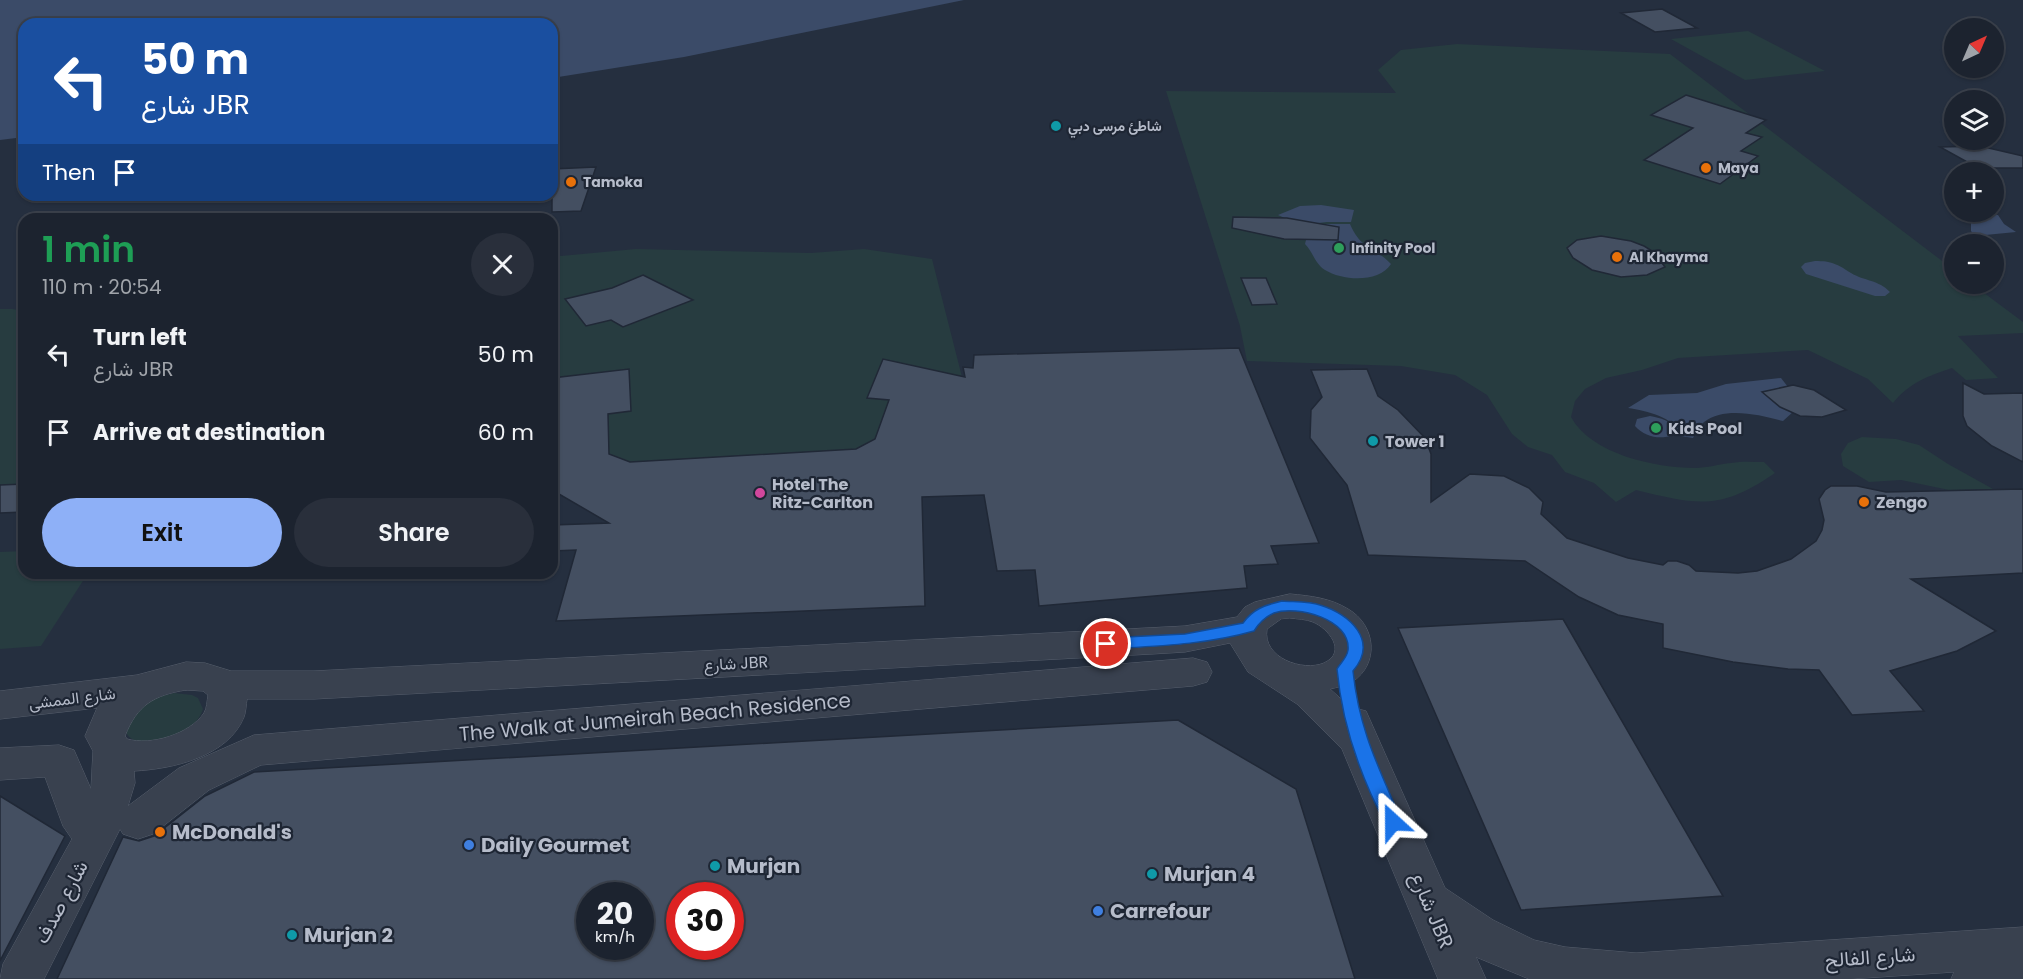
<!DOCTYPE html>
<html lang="en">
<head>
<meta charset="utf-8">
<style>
  :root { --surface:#1c232f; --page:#292f3b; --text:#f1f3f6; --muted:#a0a4aa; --line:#3a404b; --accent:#8eb0f7 }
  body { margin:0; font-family:Poppins,Vazirmatn,sans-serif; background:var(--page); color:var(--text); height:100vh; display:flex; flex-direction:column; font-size:22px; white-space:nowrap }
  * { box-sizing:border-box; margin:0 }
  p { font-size:20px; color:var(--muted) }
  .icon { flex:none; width:33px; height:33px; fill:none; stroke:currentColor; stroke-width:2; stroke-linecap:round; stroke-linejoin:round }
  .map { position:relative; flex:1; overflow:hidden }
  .side { position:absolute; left:18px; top:213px; width:540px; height:366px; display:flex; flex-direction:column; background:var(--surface); border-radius:18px; box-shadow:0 2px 4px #0004,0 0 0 2px var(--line) }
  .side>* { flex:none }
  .hud { position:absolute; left:18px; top:18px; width:540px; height:183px; border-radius:18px; box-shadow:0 2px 4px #0004,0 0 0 2px var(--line); background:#1a4fa0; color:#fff; overflow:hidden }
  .needle { width:39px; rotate:44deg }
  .buttons { position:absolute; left:1944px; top:18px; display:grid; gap:12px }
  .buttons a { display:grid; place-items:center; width:60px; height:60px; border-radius:50%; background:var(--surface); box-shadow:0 2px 4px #0004,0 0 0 2px var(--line); font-size:30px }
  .speed { position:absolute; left:576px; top:882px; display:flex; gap:12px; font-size:30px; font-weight:700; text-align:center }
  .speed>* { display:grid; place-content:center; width:78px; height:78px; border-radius:50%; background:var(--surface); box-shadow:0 2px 4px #0004,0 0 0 2px var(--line); line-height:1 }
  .speed small { font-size:15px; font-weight:400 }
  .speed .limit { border:9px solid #d22; background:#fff; color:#111 }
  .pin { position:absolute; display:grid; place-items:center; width:51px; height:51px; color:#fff; margin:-26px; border:3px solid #fff; border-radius:50%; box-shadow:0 2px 6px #0007 }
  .me { position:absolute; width:66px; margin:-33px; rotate:336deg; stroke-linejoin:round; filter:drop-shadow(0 0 4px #0008) }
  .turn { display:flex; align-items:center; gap:21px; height:126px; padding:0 24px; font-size:27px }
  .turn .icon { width:78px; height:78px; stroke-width:2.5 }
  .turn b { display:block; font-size:42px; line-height:51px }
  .then { display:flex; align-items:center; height:57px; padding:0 24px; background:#0003; gap:12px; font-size:22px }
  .round { display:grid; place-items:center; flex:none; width:63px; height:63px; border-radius:32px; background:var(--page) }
  .summary { display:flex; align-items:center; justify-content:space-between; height:102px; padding:0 24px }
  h1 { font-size:36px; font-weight:600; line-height:45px; color:#1e9e55 }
  .button { display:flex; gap:12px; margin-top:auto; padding:12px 24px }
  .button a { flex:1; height:69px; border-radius:36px; background:var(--accent); color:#111; font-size:24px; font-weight:600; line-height:69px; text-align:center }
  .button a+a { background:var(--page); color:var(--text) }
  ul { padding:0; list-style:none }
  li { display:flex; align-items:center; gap:18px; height:78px; padding:0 24px }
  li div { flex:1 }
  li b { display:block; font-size:22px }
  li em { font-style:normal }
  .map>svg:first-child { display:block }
</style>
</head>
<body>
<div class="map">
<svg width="2023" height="979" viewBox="0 0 2023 979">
  <rect width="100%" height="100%" fill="#252f3f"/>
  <!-- green -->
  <g fill="#273c40">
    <polygon points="1748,31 1825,71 1745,80 1671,39"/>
    <path d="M1457 44 1670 54 1954 270V284H1972L2023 322V333L1958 336 1998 378 1966 380 1952 368C1928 376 1909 383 1893 403L1868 379 1808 350 1678 358 1642 370 1606 378 1585 389 1575 401 1571 417C1591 454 1655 468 1695 468 1707 468 1719 464 1731 463 1742 461 1753 462 1764 462L1775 473C1720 511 1698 505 1636 490L1616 502 1594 483 1565 472 1552 455 1528 447 1512 434 1487 395 1455 375 1401 366 1247 361 1240 326 1166 91 1396 93 1378 70 1401 50Z"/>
    <polygon points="636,249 811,253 864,249 932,259 962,377 883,360 868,398 889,400 875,439 856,449 630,462 609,454 608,414 552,378 552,253 561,256"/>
    <polygon points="0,309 12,309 24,311 24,484 0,485"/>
    <polygon points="1862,437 1896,439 1919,445 1948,464 1993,489 1949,490 1901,480 1869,482 1843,466 1841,454 1848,443"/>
    <polygon points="24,551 24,573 88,573 41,646 0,649 0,552"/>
    <path d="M174 693 192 695 198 698 203 709C197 732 153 752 132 739 114 728 142 706 152 700 158 696 167 695 174 693Z"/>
  </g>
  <!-- water -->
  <g fill="#3b4b68">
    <polygon points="0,0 964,0 684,57 552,78 552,24 24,24 24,137 0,140"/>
    <polygon points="1321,205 1354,210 1351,222 1327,222 1300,225 1278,215 1300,206"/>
    <polygon points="1986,214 1998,215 2004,224 2016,232 1975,236 1971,231 1971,221"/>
    <path d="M1317 224H1350C1361 250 1375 247 1391 264 1379 283 1343 281 1325 270 1315 264 1313 252 1305 244L1307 236Z"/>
    <path d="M1815 261C1832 261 1837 264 1851 273 1864 281 1879 280 1890 292L1885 296H1875L1806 274 1801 267 1805 263Z"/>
    <path d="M1781 378 1788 387 1794 411 1783 421C1760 415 1725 406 1704 422 1699 426 1696 433 1693 438L1681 436C1675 417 1647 411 1628 408L1649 395 1697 393 1726 384Z"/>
    <path d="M1650 416C1660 418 1672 420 1676 431L1673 435C1660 440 1645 437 1635 426L1637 419Z"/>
  </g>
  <!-- building -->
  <g fill="#444f61" stroke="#202836" stroke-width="1.5" fill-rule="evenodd">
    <polygon points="1662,9 1697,28 1655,32 1621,13"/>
    <polygon points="1686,95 1766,120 1746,133 1762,137 1741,151 1758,156 1720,184 1644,160 1693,128 1651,115"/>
    <polygon points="1980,146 2023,156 2023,168 1978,168 1940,147"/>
    <polygon points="596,167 581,211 552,212 552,169"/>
    <polygon points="1233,217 1287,218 1339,227 1338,240 1284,239 1232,228"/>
    <polygon points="1601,236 1631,241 1644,246 1654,252 1665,267 1647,275 1621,277 1592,270 1573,258 1567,248 1577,240"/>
    <polygon points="643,275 693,300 623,327 611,320 586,326 565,299 612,288"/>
    <polygon points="1241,278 1266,278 1277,304 1252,305"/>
    <polygon points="1239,348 1319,543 1271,546 1278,564 1244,566 1247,588 1039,606 1035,570 997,571 984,495 922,497 925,606 556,621 576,550 552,551 552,525 609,523 552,490 552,378 629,369 631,411 608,414 609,454 630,462 856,449 875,439 889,400 867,398 883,359 965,377 963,367 973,368 974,355"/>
    <polygon points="1367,369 1378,396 1398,410 1425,438 1431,454 1431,502 1470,474 1504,476 1529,488 1543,502 1541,514 1567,538 1628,558 1663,565 1668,561 1677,561 1689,565 1696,571 1738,573 1757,571 1791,559 1816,541 1822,530 1824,520 1819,499 1825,490 1831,486 1857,486 1886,492 2023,489 2023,573 1911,579 1996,631 1957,651 1890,671 1924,711 1852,715 1819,670 1788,669 1733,662 1663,648 1663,624 1618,615 1579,597 1525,561 1368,555 1347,485 1310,438 1311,410 1322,397 1311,370"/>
    <polygon points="1963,383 1984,394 2023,393 2023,462 1992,446 1967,426 1963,416"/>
    <polygon points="1793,385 1814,390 1846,410 1822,417 1800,416 1780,407 1762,392"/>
    <polygon points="24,484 24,512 0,513 0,485"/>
    <polygon points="1563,619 1723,896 1521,910 1398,628"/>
    <path d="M1178 720 1296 789 1355 979H57L123 837 139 841 154 836 205 796 254 772ZM590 896H640V946H590ZM680 896H730V946H680Z"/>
    <polygon points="0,796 65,836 0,961"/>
  </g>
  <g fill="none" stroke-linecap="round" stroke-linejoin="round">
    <defs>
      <path id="minor" d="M1290 594C1311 596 1330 598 1348 609 1376 625 1380 664 1352 682 1346 686 1337 687 1330 689L1350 707 1366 711 1445 888 1493 920 1534 940 1565 947 1636 953 2023 927V979H1951L1954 972 1850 979H1529L1476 957 1486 979H1438L1342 749 1297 704 1248 672 1230 643 1185 652 1152 654 314 699H247C246 705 246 712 244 717 228 757 172 769 134 771L135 783 128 806 179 768 254 735 1193 658 1207 662 1212 672 1207 682 1193 686 261 765 209 790 153 834 138 839 123 834 120 829 44 979H0L3 964 72 839 63 826 45 777 0 780V748L59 745 74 750 91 789 93 751 85 736 97 708 0 719V691L137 675 186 662 205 663 231 671H314L1185 626 1237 617 1245 607 1255 602ZM1290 618C1297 619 1306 619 1313 622 1328 628 1348 652 1324 663 1303 672 1262 658 1267 629L1281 619ZM186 690 203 691 208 695C207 701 207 708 204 713 190 734 151 746 127 739L125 736C137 705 154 695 186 690Z"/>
    </defs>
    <!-- minor casing -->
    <use href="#minor" stroke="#575f6d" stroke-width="1"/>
    <!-- minor -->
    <use href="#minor" fill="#39414f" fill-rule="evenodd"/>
  </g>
  <!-- route -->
  <path fill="#1a73e8" stroke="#114b97" stroke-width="1.5" d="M1282 601C1294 602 1309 601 1320 605 1350 614 1379 641 1353 671 1359 730 1379 768 1402 822L1400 827 1393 829 1387 827C1361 778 1342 725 1337 669 1341 662 1347 658 1348 650 1351 619 1297 605 1274 613 1265 617 1259 623 1254 631 1205 645 1156 646 1106 649L1100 647 1098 644 1100 640 1106 638 1185 634 1243 623C1253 609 1265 605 1282 601Z"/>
  <!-- markers -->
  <g fill="#0f9aa8" stroke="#1e2634" stroke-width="2">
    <circle cx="1056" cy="126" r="6"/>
    <circle cx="1373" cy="441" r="6"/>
    <circle cx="715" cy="866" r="6"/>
    <circle cx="1152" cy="874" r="6"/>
    <circle cx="292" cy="935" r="6"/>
  </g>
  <g fill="#e8710a" stroke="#1e2634" stroke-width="2">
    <circle cx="1706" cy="168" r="6"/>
    <circle cx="571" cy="182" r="6"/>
    <circle cx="1617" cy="257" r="6"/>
    <circle cx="1864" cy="502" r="6"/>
    <circle cx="160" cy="832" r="6"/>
  </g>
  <g fill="#2e9e5b" stroke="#1e2634" stroke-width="2">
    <circle cx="1339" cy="248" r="6"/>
    <circle cx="1656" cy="428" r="6"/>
  </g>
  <circle fill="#d1479c" stroke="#1e2634" stroke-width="2" cx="760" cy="493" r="6"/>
  <g fill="#3f7fe0" stroke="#1e2634" stroke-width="2">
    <circle cx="469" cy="845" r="6"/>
    <circle cx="1098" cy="911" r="6"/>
  </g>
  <g text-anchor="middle" stroke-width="4.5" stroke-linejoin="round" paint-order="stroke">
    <!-- far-poi labels -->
    <g font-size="14" font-weight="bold" fill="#b6bcca" stroke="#1e2634" text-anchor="start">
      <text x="1068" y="131">شاطئ مرسى دبي</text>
      <text x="1718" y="173">Maya</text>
      <text x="583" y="187">Tamoka</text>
      <text x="1351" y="253">Infinity Pool</text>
      <text x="1629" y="262">Al Khayma</text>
    </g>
    <!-- poi labels -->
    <g font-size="16" font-weight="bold" fill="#b6bcca" stroke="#1e2634" text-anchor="start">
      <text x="1668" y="434">Kids Pool</text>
      <text x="1385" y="447">Tower 1</text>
      <text x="772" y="490">Hotel The<tspan x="772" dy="18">Ritz-Carlton</tspan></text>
      <text x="1876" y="508">Zengo</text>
    </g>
    <!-- street labels -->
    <g font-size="16" fill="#b6bcca" stroke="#1e2634">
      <text transform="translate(736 663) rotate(-3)" y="6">شارع JBR</text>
      <text transform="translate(72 698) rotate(-7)" y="6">شارع الممشى</text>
    </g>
    <!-- near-street labels -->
    <g font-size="20" fill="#b6bcca" stroke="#1e2634">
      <text transform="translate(655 717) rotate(-5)" y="7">The Walk at Jumeirah Beach Residence</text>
      <text transform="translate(61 902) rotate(-62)" y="7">شارع صدف</text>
      <text transform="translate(1432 910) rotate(67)" y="7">شارع JBR</text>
      <text transform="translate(1870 957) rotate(-4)" y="7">شارع الفالح</text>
    </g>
    <!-- near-poi labels -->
    <g font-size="20" font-weight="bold" fill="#b6bcca" stroke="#1e2634" text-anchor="start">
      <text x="172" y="839">McDonald's</text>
      <text x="481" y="852">Daily Gourmet</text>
      <text x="727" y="873">Murjan</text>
      <text x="1164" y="881">Murjan 4</text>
      <text x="1110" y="918">Carrefour</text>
      <text x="304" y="942">Murjan 2</text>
    </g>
  </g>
</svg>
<div class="buttons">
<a><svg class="needle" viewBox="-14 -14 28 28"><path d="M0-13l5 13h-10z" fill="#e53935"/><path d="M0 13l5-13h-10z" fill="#a0a4aa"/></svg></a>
<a><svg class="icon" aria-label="layers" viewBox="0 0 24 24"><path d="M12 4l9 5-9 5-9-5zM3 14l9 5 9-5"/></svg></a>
<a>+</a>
<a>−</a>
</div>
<div class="speed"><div>20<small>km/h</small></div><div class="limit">30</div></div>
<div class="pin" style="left:1106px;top:644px;background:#d93025"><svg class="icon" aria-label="arrive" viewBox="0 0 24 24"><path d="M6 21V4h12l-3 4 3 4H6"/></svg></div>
<svg class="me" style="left:1393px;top:822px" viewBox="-20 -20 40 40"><path d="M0-17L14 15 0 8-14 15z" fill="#1a73e8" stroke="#fff" stroke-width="4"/></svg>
<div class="hud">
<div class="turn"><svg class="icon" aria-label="left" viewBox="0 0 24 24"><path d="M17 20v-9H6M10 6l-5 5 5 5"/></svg><div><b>50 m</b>شارع JBR</div></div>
<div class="then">Then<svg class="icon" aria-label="arrive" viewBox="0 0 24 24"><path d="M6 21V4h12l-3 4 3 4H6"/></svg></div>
</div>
<section class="side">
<div class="summary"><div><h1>1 min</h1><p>110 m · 20:54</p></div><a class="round"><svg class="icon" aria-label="close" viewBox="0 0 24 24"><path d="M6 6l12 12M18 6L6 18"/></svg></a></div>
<ul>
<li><svg class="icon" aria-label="left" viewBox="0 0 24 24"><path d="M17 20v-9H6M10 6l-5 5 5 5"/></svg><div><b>Turn left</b><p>شارع JBR</p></div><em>50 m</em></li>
<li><svg class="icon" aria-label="arrive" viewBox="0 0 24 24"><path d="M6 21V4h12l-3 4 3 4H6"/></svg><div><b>Arrive at destination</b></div><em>60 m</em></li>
</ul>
<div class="button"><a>Exit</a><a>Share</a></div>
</section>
</div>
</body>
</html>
